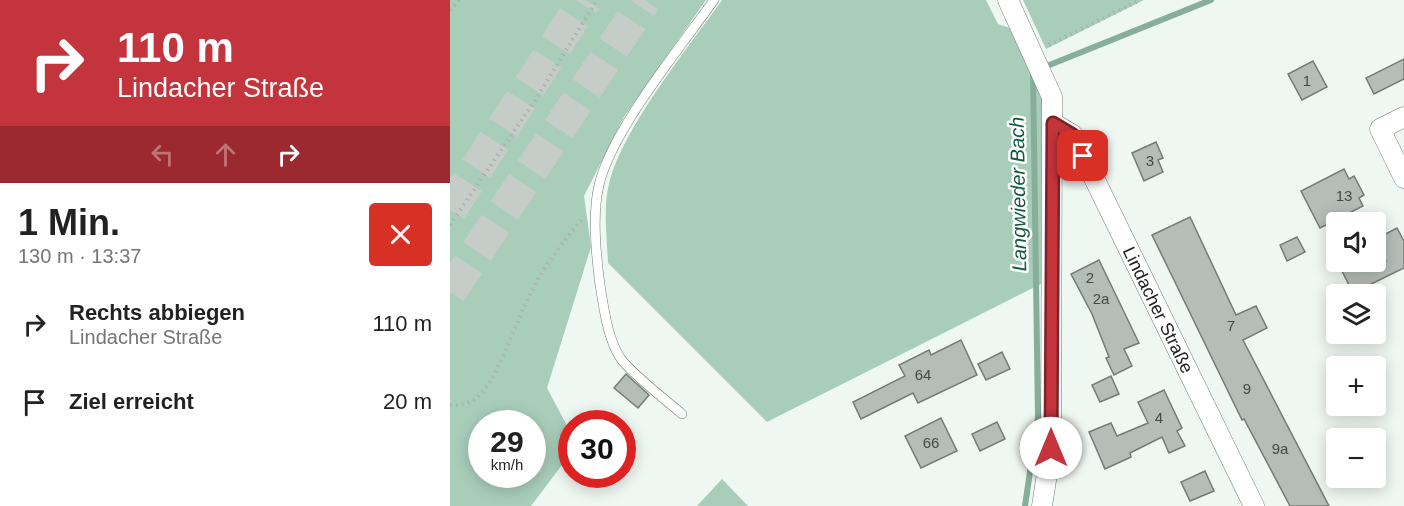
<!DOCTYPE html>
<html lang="de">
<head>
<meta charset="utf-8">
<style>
  :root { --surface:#fff; --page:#f2f2f2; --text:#222; --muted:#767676 }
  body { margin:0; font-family:Arial,sans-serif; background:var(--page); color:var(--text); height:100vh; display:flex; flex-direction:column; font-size:22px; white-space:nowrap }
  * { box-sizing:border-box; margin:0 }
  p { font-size:20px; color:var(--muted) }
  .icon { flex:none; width:33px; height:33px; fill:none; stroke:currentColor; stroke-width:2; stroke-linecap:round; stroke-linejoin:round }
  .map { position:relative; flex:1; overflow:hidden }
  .sheet { display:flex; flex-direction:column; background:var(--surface); width:450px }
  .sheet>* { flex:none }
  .guide { background:#c4343d; color:#fff; overflow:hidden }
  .tools { position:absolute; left:876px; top:212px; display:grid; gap:12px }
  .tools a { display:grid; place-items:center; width:60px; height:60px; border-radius:6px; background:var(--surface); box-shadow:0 3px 15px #0003; font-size:30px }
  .speed { position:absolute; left:18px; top:410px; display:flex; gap:12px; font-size:30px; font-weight:700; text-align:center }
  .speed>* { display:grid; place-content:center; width:78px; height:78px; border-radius:50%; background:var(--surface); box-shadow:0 3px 15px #0003; line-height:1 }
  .speed small { font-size:15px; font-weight:400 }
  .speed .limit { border:9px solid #d22; background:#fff; color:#111 }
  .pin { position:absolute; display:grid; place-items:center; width:51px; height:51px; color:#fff; margin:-26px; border-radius:12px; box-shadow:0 3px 9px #0006 }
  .me { position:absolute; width:66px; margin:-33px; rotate:0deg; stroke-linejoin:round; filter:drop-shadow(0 0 4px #0008) }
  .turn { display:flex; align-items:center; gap:21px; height:126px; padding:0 18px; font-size:27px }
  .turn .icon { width:78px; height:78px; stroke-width:2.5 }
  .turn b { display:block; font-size:42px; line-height:51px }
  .lanes { display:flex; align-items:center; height:57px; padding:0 18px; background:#0003; justify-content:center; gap:30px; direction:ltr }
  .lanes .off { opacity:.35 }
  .round { display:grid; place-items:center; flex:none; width:63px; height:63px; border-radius:6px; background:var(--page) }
  .summary { display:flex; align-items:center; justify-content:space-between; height:102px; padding:0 18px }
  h1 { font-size:36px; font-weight:600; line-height:45px }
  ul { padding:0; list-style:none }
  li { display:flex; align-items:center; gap:18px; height:78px; padding:0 18px }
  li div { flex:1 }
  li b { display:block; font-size:22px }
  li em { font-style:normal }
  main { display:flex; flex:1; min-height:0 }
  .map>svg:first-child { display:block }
</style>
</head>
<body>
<main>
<section class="sheet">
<div class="guide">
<div class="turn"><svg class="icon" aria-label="right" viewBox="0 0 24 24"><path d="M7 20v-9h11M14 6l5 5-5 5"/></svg><div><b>110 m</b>Lindacher Straße</div></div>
<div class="lanes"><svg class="icon off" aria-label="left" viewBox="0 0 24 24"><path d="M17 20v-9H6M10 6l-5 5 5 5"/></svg><svg class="icon off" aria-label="ahead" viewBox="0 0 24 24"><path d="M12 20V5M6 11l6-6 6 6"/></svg><svg class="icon" aria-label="right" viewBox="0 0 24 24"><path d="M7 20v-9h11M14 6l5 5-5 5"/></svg></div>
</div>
<div class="summary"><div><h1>1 Min.</h1><p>130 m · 13:37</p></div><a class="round" style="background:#d93025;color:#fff"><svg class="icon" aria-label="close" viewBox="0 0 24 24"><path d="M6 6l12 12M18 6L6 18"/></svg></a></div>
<ul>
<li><svg class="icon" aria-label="right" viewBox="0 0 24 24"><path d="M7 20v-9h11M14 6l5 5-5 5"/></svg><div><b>Rechts abbiegen</b><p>Lindacher Straße</p></div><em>110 m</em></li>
<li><svg class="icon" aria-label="arrive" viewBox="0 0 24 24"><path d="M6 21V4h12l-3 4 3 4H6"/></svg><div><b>Ziel erreicht</b></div><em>20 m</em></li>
</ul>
</section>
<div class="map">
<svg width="954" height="506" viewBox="0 0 954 506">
  <rect width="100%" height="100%" fill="#eff7f2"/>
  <!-- green -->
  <g fill="#a8ceba" fill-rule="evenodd">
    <path d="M0 0H256L174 117 134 196 141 247 97 388 121 433V453L81 506H0ZM32 423H82V474H32Z"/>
    <path d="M272 0H536L548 24 560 28 592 81 591 284 317 422 158 263C157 238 153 208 159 184 172 129 238 48 272 0Z"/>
    <polygon points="573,0 694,0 596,49"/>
    <polygon points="272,479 298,506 247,506"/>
  </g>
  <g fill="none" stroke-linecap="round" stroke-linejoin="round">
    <!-- stream -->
    <g stroke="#87ae9b" stroke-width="6">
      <polyline points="592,68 761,0"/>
      <polyline points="575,506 588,417 583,73"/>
    </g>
  </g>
  <!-- building -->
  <g fill="#b5bdb8" stroke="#747b77" stroke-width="1.5">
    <polygon points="954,59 954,79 924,94 916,78"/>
    <polygon points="863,61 877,87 852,100 838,74"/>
    <polygon points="706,142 713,158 708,160 713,172 694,181 682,153"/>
    <polygon points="894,169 899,179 904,176 914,195 909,198 913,206 870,228 851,191"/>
    <polygon points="740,217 786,315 806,306 817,328 793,340 879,506 840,506 794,419 792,420 722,276 702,235"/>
    <polygon points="947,228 954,241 954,268 903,293 887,261 936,261 926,239"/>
    <polygon points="847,237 855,252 837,261 830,245"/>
    <polygon points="649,260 689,343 674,349 682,366 664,375 656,358 659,357 642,314 621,274"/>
    <polygon points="511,340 527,375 468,403 463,393 411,419 403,402 455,376 449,365 479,350 481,355"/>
    <polygon points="552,352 560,369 536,380 528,364"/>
    <polygon points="176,374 199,395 188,408 164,388"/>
    <polygon points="661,376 669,394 650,402 642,385"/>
    <polygon points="714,390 732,428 727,431 735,446 719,453 712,437 680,453 681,457 655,469 639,432 661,423 667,436 698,423 688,402"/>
    <polygon points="491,418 507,451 471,468 455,436"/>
    <polygon points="547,422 555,439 530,451 522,434"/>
    <polygon points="755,471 764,491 740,501 731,482"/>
  </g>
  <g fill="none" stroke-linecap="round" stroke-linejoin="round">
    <!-- motorway-tunnel -->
    <g stroke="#c6cdc8" stroke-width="33" stroke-dasharray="33 16" stroke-linecap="butt">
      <polyline points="0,210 135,0"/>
      <polyline points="0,292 195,0"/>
    </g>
    <defs>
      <path id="service" d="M232 414C217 401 181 373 171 359 157 338 154 308 150 285 146 254 142 215 149 185 162 130 230 48 264 0"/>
      <g id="minor">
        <polyline points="558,0 602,97 601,448 592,506"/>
        <polyline points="954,117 930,129 954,178"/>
        <polyline points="603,123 623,135 804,506"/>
      </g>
    </defs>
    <!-- service casing -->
    <use href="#service" stroke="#727975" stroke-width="10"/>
    <!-- minor casing -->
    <use href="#minor" stroke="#727975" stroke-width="21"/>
    <!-- path -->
    <g stroke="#abb1ad" stroke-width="4" stroke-dasharray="1.5 4.5" stroke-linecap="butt">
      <polyline points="0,10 9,0"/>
      <polyline points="599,45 690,0"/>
      <polyline points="0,225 86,99 147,0"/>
      <path d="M0 405C10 405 18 404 26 398 48 381 67 318 81 292 94 266 113 242 131 220"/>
    </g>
    <!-- service -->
    <use href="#service" stroke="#fff" stroke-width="9"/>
    <!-- minor -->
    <use href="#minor" stroke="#fff" stroke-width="20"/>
  </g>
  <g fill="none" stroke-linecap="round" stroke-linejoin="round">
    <defs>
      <polyline id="route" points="601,448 603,123 623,135 633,156"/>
    </defs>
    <!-- route casing -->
    <use href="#route" stroke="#7f2228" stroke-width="15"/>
    <!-- route -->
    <use href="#route" stroke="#c4343d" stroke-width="10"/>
  </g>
  <g text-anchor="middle" stroke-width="5" stroke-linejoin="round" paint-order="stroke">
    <!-- number labels -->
    <g font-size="15" fill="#454a47">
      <text x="857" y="86">1</text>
      <text x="700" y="166">3</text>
      <text x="894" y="201">13</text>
      <text x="640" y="283">2</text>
      <text x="651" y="304">2a</text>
      <text x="781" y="331">7</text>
      <text x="473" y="380">64</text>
      <text x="797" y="394">9</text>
      <text x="709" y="423">4</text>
      <text x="481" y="448">66</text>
      <text x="830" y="454">9a</text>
    </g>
    <!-- street labels -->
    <g font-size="18" fill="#202321" stroke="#fff">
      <text transform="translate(708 310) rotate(64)" y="6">Lindacher Straße</text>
    </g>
    <!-- water labels -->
    <g font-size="20" font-style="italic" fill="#13593e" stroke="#fff">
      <text transform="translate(568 194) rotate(-91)" y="7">Langwieder Bach</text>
    </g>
  </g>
</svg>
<div class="tools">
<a><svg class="icon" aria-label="sound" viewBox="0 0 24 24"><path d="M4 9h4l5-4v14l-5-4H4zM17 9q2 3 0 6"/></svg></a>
<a><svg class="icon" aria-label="layers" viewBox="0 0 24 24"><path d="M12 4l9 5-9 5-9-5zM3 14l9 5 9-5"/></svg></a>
<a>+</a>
<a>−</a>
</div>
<div class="speed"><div>29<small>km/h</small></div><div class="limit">30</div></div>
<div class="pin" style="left:633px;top:156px;background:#d93025"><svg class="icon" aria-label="arrive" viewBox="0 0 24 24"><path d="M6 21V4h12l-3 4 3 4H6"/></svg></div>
<svg class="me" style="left:601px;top:448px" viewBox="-20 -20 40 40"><circle r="19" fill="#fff"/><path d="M0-13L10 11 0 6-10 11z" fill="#c4343d"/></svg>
</div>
</main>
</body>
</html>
